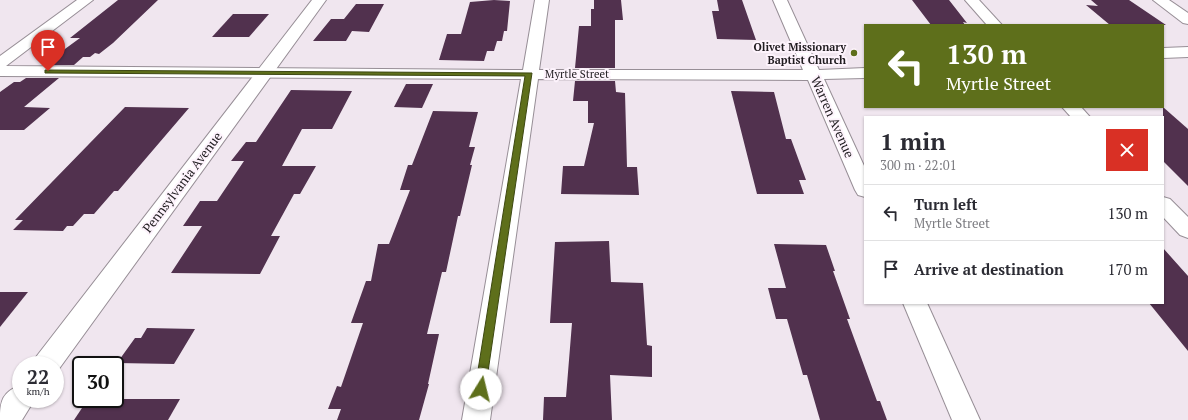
<!DOCTYPE html>
<html lang="en">
<head>
<meta charset="utf-8">
<style>
  :root { --surface:#fff; --page:#f7f7f7; --text:#2b2b33; --muted:#7c7c81; --line:#e1e1e2 }
  body { margin:0; font-family:"PT Serif",serif; background:var(--page); color:var(--text); height:100vh; display:flex; flex-direction:column; font-size:15px; white-space:nowrap }
  * { box-sizing:border-box; margin:0 }
  p { font-size:13px; color:var(--muted) }
  .icon { flex:none; width:22px; height:22px; fill:none; stroke:currentColor; stroke-width:2; stroke-linecap:round; stroke-linejoin:round }
  .map { position:relative; flex:1; overflow:hidden }
  .drawer { position:absolute; left:864px; top:116px; width:300px; height:188px; display:flex; flex-direction:column; background:var(--surface); border-radius:0px; box-shadow:0 1px 3px #0004 }
  .drawer>* { flex:none }
  .banner { position:absolute; left:864px; top:24px; width:300px; height:84px; border-radius:0px; box-shadow:0 1px 3px #0004; background:#5e6f1b; color:#fff; overflow:hidden }
  .speed { position:absolute; left:12px; top:356px; display:flex; gap:8px; font-size:20px; font-weight:700; text-align:center }
  .speed>* { display:grid; place-content:center; width:52px; height:52px; border-radius:50%; background:var(--surface); box-shadow:0 1px 3px #0004; line-height:1 }
  .speed small { font-size:10px; font-weight:400 }
  .speed .limit { border:2px solid #111; border-radius:6px; background:#fff; color:#111 }
  .pin { position:absolute; display:grid; place-items:center; width:34px; height:34px; color:#fff; margin:-41px -17px; border-radius:50% 50% 50% 0; rotate:-45deg; box-shadow:0 0 4px #0007 }
  .pin .icon { rotate:45deg }
  .me { position:absolute; width:44px; margin:-22px; rotate:9deg; stroke-linejoin:round; filter:drop-shadow(0 0 3px #0008) }
  .turn { display:flex; align-items:center; gap:14px; height:84px; padding:0 16px; font-size:18px }
  .turn .icon { width:52px; height:52px; stroke-width:2.5 }
  .turn b { display:block; font-size:28px; line-height:34px }
  .round { display:grid; place-items:center; flex:none; width:42px; height:42px; border-radius:0px; background:var(--page) }
  .headline { display:flex; align-items:center; justify-content:space-between; height:68px; padding:0 16px }
  h1 { font-size:24px; font-weight:700; line-height:30px }
  ul { padding:0; list-style:none }
  li { display:flex; align-items:center; gap:12px; height:56px; padding:0 16px; border-top:1px solid var(--line) }
  li div { flex:1 }
  li b { display:block; font-size:15px }
  li em { font-style:normal }
  .map>svg:first-child { display:block }
</style>
</head>
<body>
<div class="map">
<svg width="1188" height="420" viewBox="0 0 1188 420">
  <rect width="100%" height="100%" fill="#f0e6ef"/>
  <!-- building -->
  <g fill="#51314e">
    <polygon points="118,0 158,0 113,43 99,54 95,53 90,57 83,57 74,65 43,65 80,38 70,38"/>
    <polygon points="494,0 510,1 507,31 504,31 502,41 497,41 494,51 487,51 484,61 439,60 447,34 461,34 470,2"/>
    <polygon points="594,0 621,0 623,20 615,20 615,68 575,68 579,26 591,26 591,9 594,9"/>
    <polygon points="717,0 742,0 756,40 717,39 712,11 719,11"/>
    <polygon points="912,0 949,0 967,23 963,22 965,25 931,25"/>
    <polygon points="1091,0 1129,0 1166,25 1110,25 1086,5 1098,6"/>
    <polygon points="356,4 384,4 369,32 352,31 346,41 313,41 331,19 344,19"/>
    <polygon points="233,14 269,14 249,37 212,37"/>
    <polygon points="26,78 59,78 24,107 50,108 24,130 0,130 0,92 14,82 20,82"/>
    <polygon points="575,81 615,81 616,92 625,93 627,167 637,167 639,195 561,194 563,166 584,166 594,123 588,123 588,101 573,101"/>
    <polygon points="406,84 433,84 422,108 394,107"/>
    <polygon points="291,90 352,91 332,129 302,129 282,166 316,166 300,194 294,194 271,236 280,236 260,274 171,273 202,226 183,226 200,201 217,201 244,161 231,161 246,142 256,142"/>
    <polygon points="731,91 774,92 786,139 791,139 806,180 799,180 804,194 757,194"/>
    <polygon points="125,107 189,108 118,191 114,191 94,214 84,214 73,226 67,226 63,231 13,230 23,220 15,220"/>
    <polygon points="1163,107 1188,129 1188,186 1163,161"/>
    <polygon points="433,111 478,112 469,147 475,147 470,165 472,165 460,216 458,216 446,272 442,272 427,334 439,334 428,384 429,384 419,420 337,420 341,409 328,409 337,386 341,387 363,323 351,323 366,281 371,281 378,244 389,244 410,190 400,190 408,165 412,165"/>
    <polygon points="609,241 611,282 643,283 647,345 652,346 652,377 610,375 612,420 543,420 544,397 566,397 572,323 550,323 555,242"/>
    <polygon points="774,244 826,245 835,271 833,271 850,319 847,319 877,401 880,401 887,420 820,420 807,375 803,375 787,319 776,319 768,288 786,288"/>
    <polygon points="1163,248 1188,276 1188,351 1149,303 1163,303"/>
    <polygon points="0,292 28,292 0,327"/>
    <polygon points="147,328 195,329 174,364 117,363 135,338 141,338"/>
    <polygon points="88,399 180,399 168,420 74,420"/>
  </g>
  <g fill="none" stroke-linecap="round" stroke-linejoin="round">
    <defs>
      <g id="minor">
        <polygon points="77,0 93,0 6,66 523,70 535,0 549,0 539,70 803,70 773,0 787,0 819,70 865,68 865,78 824,79 865,168 865,197 858,195 855,190 808,80 538,79 490,420 462,420 521,79 0,76 0,56"/>
        <polygon points="965,0 979,0 1002,25 987,25"/>
        <polygon points="1153,0 1169,0 1188,13 1188,24 1183,23"/>
        <polygon points="1188,47 1188,57 1163,58 1163,48"/>
        <polygon points="1062,107 1081,107 1090,117 1071,117"/>
        <polygon points="1163,197 1170,199 1188,217 1188,238 1180,235 1163,217"/>
        <polygon points="903,303 927,303 980,420 952,420"/>
      </g>
      <g id="tertiary">
        <polygon points="312,0 326,0 56,373 55,365 32,365 36,357"/>
        <path d="M21 385V399H35L22 420H0C0 401 2 392 21 385Z"/>
      </g>
    </defs>
    <!-- minor casing -->
    <use href="#minor" stroke="#978e96" stroke-width="2"/>
    <!-- tertiary casing -->
    <use href="#tertiary" stroke="#978e96" stroke-width="2"/>
    <!-- minor -->
    <use href="#minor" fill="#fff" fill-rule="evenodd"/>
    <!-- tertiary -->
    <use href="#tertiary" fill="#fff" fill-rule="evenodd"/>
  </g>
  <!-- route -->
  <polygon fill="#5e6f1b" stroke="#3d4812" points="45,70 532,73 485,392 481,394 477,392 475,389 525,76 48,73 45,73"/>
  <!-- markers -->
  <circle fill="#5e6f1b" stroke="#fdf3fc" stroke-width="1.5" cx="854" cy="53" r="4"/>
  <g text-anchor="middle" stroke-width="4" stroke-linejoin="round" paint-order="stroke">
    <!-- far-poi labels -->
    <g font-size="11" font-weight="bold" fill="#201c20" stroke="#fdf3fc" text-anchor="end">
      <text x="846" y="51">Olivet Missionary<tspan x="846" dy="13">Baptist Church</tspan></text>
    </g>
    <!-- far-street labels -->
    <g font-size="11" fill="#201c20" stroke="#fdf3fc">
      <text x="577" y="78">Myrtle Street</text>
    </g>
    <!-- street labels -->
    <g font-size="13" fill="#201c20" stroke="#fdf3fc">
      <text transform="translate(833 117) rotate(66)" y="5">Warren Avenue</text>
      <text transform="translate(182 182) rotate(-53)" y="5">Pennsylvania Avenue</text>
    </g>
  </g>
</svg>
<div class="speed"><div>22<small>km/h</small></div><div class="limit">30</div></div>
<div class="pin" style="left:48px;top:71px;background:#d93025"><svg class="icon" aria-label="arrive" viewBox="0 0 24 24"><path d="M6 21V4h12l-3 4 3 4H6"/></svg></div>
<svg class="me" style="left:481px;top:389px" viewBox="-20 -20 40 40"><circle r="19" fill="#fff"/><path d="M0-13L10 11 0 6-10 11z" fill="#5e6f1b"/></svg>
<div class="banner">
<div class="turn"><svg class="icon" aria-label="left" viewBox="0 0 24 24"><path d="M17 20v-9H6M10 6l-5 5 5 5"/></svg><div><b>130 m</b>Myrtle Street</div></div>
</div>
<section class="drawer">
<div class="headline"><div><h1>1 min</h1><p>300 m · 22:01</p></div><a class="round" style="background:#d93025;color:#fff"><svg class="icon" aria-label="close" viewBox="0 0 24 24"><path d="M6 6l12 12M18 6L6 18"/></svg></a></div>
<ul>
<li><svg class="icon" aria-label="left" viewBox="0 0 24 24"><path d="M17 20v-9H6M10 6l-5 5 5 5"/></svg><div><b>Turn left</b><p>Myrtle Street</p></div><em>130 m</em></li>
<li><svg class="icon" aria-label="arrive" viewBox="0 0 24 24"><path d="M6 21V4h12l-3 4 3 4H6"/></svg><div><b>Arrive at destination</b></div><em>170 m</em></li>
</ul>
</section>
</div>
</body>
</html>
